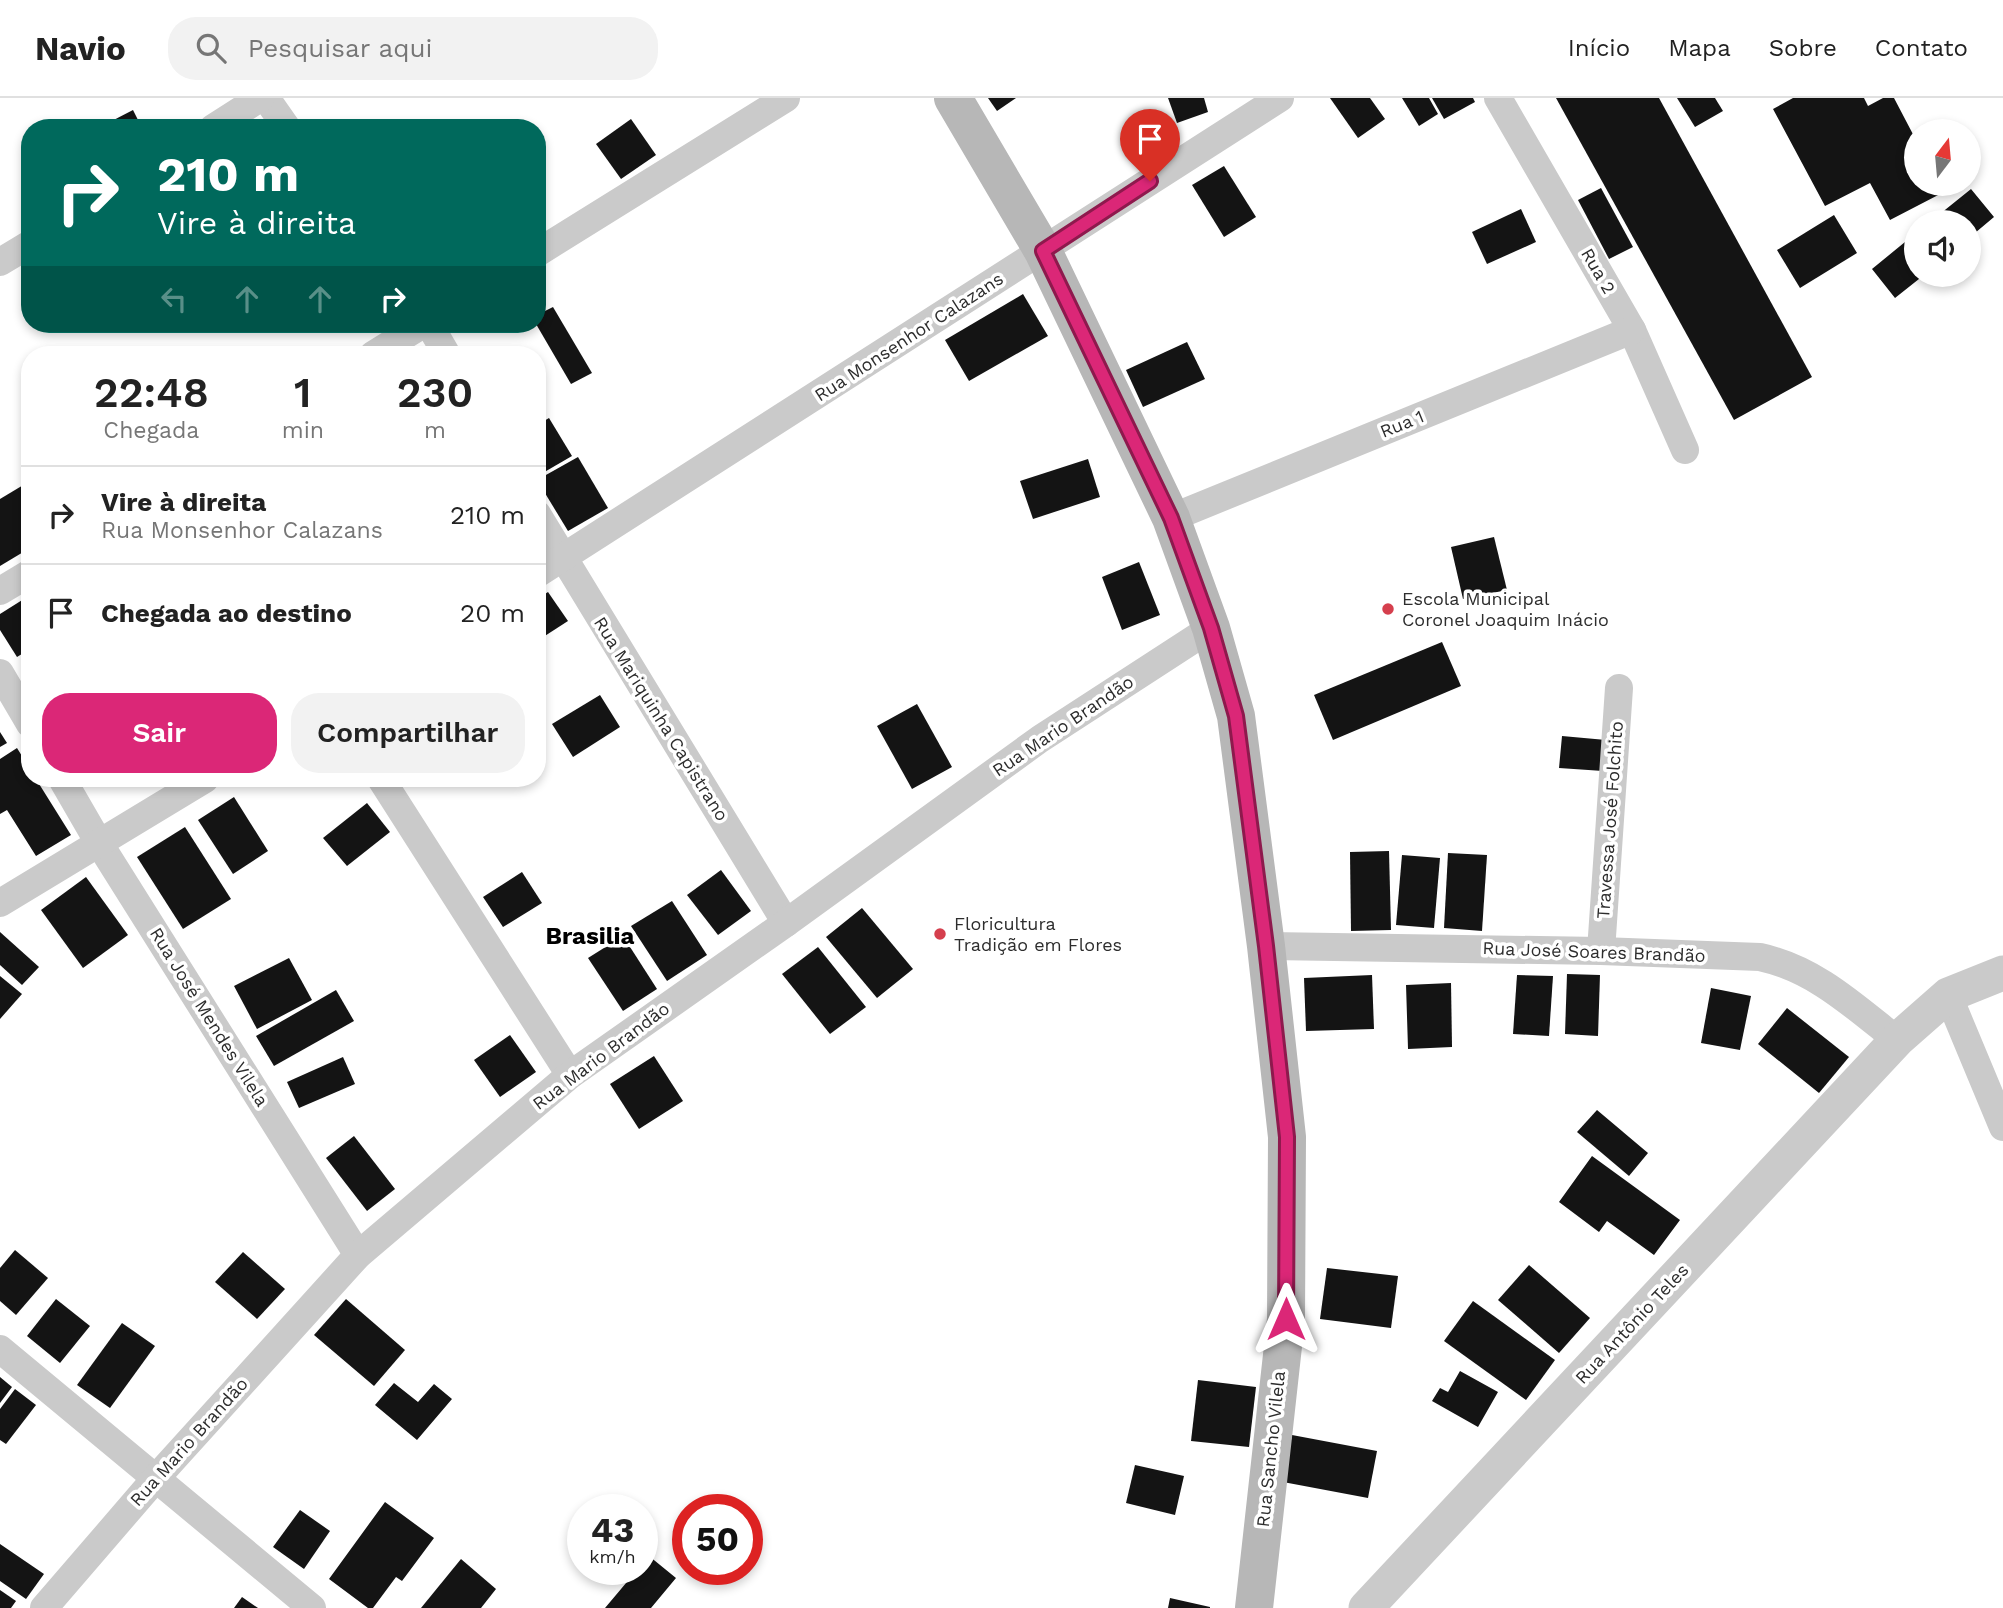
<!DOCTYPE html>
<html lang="pt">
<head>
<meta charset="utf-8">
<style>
  :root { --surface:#fff; --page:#f2f2f2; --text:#222; --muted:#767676; --line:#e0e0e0; --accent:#db2777 }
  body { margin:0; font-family:"Work Sans",sans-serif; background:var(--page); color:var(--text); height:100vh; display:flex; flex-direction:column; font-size:26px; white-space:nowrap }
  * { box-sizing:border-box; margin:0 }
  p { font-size:23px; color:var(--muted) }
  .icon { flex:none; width:38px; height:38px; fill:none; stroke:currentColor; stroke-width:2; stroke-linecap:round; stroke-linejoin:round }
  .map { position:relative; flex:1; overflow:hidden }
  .side { position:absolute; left:21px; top:248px; width:525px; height:441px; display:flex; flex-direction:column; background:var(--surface); border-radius:28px; box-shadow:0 4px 10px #0003 }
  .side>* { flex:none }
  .top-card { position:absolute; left:21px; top:21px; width:525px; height:214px; border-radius:28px; box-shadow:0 4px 10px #0003; background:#00695c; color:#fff; overflow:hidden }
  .needle { width:46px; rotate:16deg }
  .fabs { position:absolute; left:1904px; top:21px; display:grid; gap:14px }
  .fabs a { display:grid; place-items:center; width:77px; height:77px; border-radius:50%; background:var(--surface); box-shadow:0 4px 10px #0003; font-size:35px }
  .speed { position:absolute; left:567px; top:1396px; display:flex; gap:14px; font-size:35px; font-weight:700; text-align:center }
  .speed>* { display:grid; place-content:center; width:91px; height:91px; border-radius:50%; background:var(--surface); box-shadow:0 4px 10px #0003; line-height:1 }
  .speed small { font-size:18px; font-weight:400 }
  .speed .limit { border:10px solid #d22; background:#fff; color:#111 }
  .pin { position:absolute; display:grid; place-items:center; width:60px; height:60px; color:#fff; margin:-72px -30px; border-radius:50% 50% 50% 0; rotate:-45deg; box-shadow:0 0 7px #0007 }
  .pin .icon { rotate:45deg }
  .me { position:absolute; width:77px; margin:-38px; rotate:0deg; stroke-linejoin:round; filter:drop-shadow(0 0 5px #0008) }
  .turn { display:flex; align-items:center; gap:24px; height:147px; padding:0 21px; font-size:32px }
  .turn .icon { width:91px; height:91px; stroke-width:2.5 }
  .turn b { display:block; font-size:49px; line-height:60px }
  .lanes { display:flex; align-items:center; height:66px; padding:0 21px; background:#0003; justify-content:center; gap:35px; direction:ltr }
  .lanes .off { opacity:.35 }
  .eta { display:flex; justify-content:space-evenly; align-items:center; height:119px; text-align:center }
  .eta b { font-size:42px; font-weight:600; line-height:49px }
  .primary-button { display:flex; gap:14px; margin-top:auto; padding:14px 21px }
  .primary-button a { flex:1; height:80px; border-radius:28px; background:var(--accent); color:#fff; font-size:28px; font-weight:600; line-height:80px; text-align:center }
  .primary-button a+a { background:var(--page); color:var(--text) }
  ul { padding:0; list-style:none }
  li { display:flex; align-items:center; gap:21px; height:98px; padding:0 21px; border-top:2px solid var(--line) }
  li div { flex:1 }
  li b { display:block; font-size:26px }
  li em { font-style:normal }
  header { display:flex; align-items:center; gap:42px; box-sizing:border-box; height:98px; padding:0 35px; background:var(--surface); border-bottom:2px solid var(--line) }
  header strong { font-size:33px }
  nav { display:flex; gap:38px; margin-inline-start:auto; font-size:24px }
  .search { width:490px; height:63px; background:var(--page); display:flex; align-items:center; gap:18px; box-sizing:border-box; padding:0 24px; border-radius:28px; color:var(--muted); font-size:26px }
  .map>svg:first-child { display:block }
</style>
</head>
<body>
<header>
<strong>Navio</strong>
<div class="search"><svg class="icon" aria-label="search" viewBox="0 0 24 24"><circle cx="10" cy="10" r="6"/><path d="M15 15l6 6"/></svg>Pesquisar aqui</div>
<nav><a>Início</a><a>Mapa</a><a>Sobre</a><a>Contato</a></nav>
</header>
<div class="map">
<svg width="2003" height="1510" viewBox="0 0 2003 1510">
  <rect width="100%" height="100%" fill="#fff"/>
  <!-- building -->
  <g fill="#141414">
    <polygon points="988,0 1016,0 997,13"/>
    <polygon points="1168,0 1204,0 1208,14 1177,25"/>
    <polygon points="1330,0 1370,0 1385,21 1358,40"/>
    <polygon points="1402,0 1429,0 1438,16 1419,28"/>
    <polygon points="1432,0 1473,0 1475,4 1444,21"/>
    <polygon points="1556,0 1659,0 1812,279 1734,322"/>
    <polygon points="1677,0 1715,0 1723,13 1695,29"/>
    <polygon points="1793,0 1864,0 1868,8 1883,0 1894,0 1916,42 1916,86 1940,86 1944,94 1890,122 1870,85 1825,108 1773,11"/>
    <polygon points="133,12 142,30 105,30 104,27"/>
    <polygon points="631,21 656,57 621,81 596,46"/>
    <polygon points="1224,68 1256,119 1224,139 1192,87"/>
    <polygon points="1601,90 1633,149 1609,161 1578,102"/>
    <polygon points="1971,91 1994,119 1969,140 1969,124 1930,124"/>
    <polygon points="1521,111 1536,144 1487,166 1472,134"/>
    <polygon points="1834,117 1857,155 1800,190 1777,152"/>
    <polygon points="1916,135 1916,177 1924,177 1895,200 1872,171"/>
    <polygon points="1023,196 1048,238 969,283 945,242"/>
    <polygon points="553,209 592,275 571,286 536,226 537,217"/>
    <polygon points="1187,244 1205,281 1143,309 1126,272"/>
    <polygon points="549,320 572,358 541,376 537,370 537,327"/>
    <polygon points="578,359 608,410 568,433 537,382"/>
    <polygon points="1088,361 1100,399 1033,421 1020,383"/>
    <polygon points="30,383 30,450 0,468 0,401"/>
    <polygon points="1494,439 1507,492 1463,501 1451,449"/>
    <polygon points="1139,464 1160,517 1122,532 1102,479"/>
    <polygon points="548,494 568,523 537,543 537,501"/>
    <polygon points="27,499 30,503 30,551 17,559 0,532 0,516"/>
    <polygon points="1442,544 1461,588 1333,642 1314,597"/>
    <polygon points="600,597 620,629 573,659 552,626"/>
    <polygon points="917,606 952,669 912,691 877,628"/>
    <polygon points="0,634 7,645 0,649"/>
    <polygon points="1562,638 1606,642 1603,673 1559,670"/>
    <polygon points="17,650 30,671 30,681 36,681 71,737 36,758 7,712 0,716 0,661"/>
    <polygon points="234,699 268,753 233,776 198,722"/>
    <polygon points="367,705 390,734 347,768 323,740"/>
    <polygon points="185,729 231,801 183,831 137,759"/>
    <polygon points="1389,753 1391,832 1351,833 1350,754"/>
    <polygon points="1448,755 1487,757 1482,833 1444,830"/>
    <polygon points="1402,757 1440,760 1434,830 1396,827"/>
    <polygon points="721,772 751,813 718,837 687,797"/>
    <polygon points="522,774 542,805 503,829 483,799"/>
    <polygon points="86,779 128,837 83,870 41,812"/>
    <polygon points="672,803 707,857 667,883 631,828"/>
    <polygon points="862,810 913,871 877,900 826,839"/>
    <polygon points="0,834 39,869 22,887 0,867"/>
    <polygon points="623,838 657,891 623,913 588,860"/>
    <polygon points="818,849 866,909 830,936 782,876"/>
    <polygon points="289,860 312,902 257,931 234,888"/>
    <polygon points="1567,876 1600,877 1598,938 1565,936"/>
    <polygon points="1372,877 1374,931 1306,933 1304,880"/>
    <polygon points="1517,877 1553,878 1549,938 1513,936"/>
    <polygon points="0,878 22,896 0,921"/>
    <polygon points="1451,885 1452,949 1408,951 1406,887"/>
    <polygon points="1711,890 1751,898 1740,952 1701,945"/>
    <polygon points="336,892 354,923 274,968 256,938"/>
    <polygon points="1787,910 1849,959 1819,995 1758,946"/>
    <polygon points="510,937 536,974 500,999 474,962"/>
    <polygon points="654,958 683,1003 639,1031 610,986"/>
    <polygon points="343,959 355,986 299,1010 287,984"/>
    <polygon points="1597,1012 1648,1055 1629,1078 1577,1034"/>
    <polygon points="354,1038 395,1091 367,1113 326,1060"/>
    <polygon points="1592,1058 1680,1122 1654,1157 1607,1123 1599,1134 1559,1104"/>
    <polygon points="15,1152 48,1180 16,1217 0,1203 0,1170"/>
    <polygon points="243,1154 285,1191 257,1221 215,1184"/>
    <polygon points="1529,1167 1590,1220 1559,1255 1498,1202"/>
    <polygon points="1327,1170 1398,1178 1391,1230 1320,1221"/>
    <polygon points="56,1201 90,1228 60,1265 27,1238"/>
    <polygon points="346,1201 405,1252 374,1288 314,1237"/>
    <polygon points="1473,1203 1555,1262 1526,1302 1444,1243"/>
    <polygon points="122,1225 155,1248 110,1310 77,1287"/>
    <polygon points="1460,1273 1498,1294 1478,1329 1432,1303 1440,1290 1448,1294"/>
    <polygon points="0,1279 12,1289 0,1305"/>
    <polygon points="1198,1282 1256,1289 1249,1349 1191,1343"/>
    <polygon points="394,1285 418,1304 434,1286 452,1301 417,1342 375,1307"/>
    <polygon points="15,1291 36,1307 6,1346 0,1342 0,1311"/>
    <polygon points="1292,1337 1377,1353 1368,1400 1283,1384"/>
    <polygon points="1135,1367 1184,1378 1175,1417 1126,1405"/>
    <polygon points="385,1404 434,1440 402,1483 396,1479 373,1510 368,1510 329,1481"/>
    <polygon points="300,1412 330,1433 304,1471 273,1449"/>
    <polygon points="0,1446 44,1476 26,1501 0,1483"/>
    <polygon points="649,1458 676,1480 651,1510 605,1510 637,1472 642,1472 642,1465"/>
    <polygon points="461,1461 496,1491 481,1510 421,1510"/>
    <polygon points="0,1492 16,1503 11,1510 0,1510"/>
    <polygon points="242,1499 258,1510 234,1510"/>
    <polygon points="1170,1500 1210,1509 1210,1510 1168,1510"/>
  </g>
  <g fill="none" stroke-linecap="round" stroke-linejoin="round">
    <!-- minor -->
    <g stroke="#cacaca" stroke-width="28">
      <polyline points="266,0 287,30"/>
      <polyline points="1498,0 1632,232 1685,352"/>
      <polyline points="213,30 260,0"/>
      <polyline points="537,155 786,0"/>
      <polyline points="0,164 30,146"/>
      <polyline points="429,226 447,257"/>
      <polyline points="373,257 423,226"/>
      <polyline points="537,416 786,825"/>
      <polyline points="1171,420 1632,232"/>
      <polyline points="537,476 1280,0"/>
      <polyline points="0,493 30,475"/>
      <polyline points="0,575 30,626"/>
      <polyline points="62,681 99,745 358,1157"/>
      <polyline points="381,681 570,977"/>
      <polyline points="0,805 205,681"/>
      <path d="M1266 848 1601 853 1760 859C1815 871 1854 908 1897 942"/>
      <polyline points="1601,853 1619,590"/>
      <polyline points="1948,897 2003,1029"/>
      <polyline points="0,1251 312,1510"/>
      <polyline points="44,1510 156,1380 358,1157 570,977 786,825 1040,641 1211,530"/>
    </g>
    <!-- tertiary -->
    <polyline stroke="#cacaca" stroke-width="35" points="1366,1510 1897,942 1948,897 2003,875"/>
    <!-- secondary -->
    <polyline stroke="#b7b7b7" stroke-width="38" points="953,0 1043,153 1171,420 1211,530 1236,618 1266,848 1287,1039 1286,1221 1254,1510"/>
  </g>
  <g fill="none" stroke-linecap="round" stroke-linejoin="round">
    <defs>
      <polyline id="route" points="1150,83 1043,153 1171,420 1211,530 1236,618 1266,848 1287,1039 1286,1221"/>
    </defs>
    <!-- route casing -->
    <use href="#route" stroke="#8e194d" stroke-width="18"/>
    <!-- route -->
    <use href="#route" stroke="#db2777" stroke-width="12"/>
  </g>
  <!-- markers -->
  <g fill="#d53f4d" stroke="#fff" stroke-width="2.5">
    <circle cx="1388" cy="511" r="7"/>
    <circle cx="940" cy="836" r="7"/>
  </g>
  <g text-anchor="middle" stroke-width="7" stroke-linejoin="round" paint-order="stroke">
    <!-- street labels -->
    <g font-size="18" fill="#2d2d2d" stroke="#fff">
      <text transform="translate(1598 173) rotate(60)" y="6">Rua 2</text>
      <text transform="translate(909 239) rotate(-33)" y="6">Rua Monsenhor Calazans</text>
      <text transform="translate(1402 326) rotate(-22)" y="6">Rua 1</text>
      <text transform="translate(661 621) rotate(58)" y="6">Rua Mariquinha Capistrano</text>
      <text transform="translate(1063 628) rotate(-34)" y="6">Rua Mario Brandão</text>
      <text transform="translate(1610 722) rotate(-86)" y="6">Travessa José Folchito</text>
      <text transform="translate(1594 854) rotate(2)" y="6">Rua José Soares Brandão</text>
      <text transform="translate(209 919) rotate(58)" y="6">Rua José Mendes Vilela</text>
      <text transform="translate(601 958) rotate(-37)" y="6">Rua Mario Brandão</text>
      <text transform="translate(1632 1226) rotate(-47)" y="6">Rua Antônio Teles</text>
      <text transform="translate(189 1344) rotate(-48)" y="6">Rua Mario Brandão</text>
      <text transform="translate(1271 1351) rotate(-84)" y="6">Rua Sancho Vilela</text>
    </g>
    <!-- poi labels -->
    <g font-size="18" fill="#2d2d2d" stroke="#fff" text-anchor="start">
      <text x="1402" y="507">Escola Municipal<tspan x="1402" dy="21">Coronel Joaquim Inácio</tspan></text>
      <text x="954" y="832">Floricultura<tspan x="954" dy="21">Tradição em Flores</tspan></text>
    </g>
    <!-- district labels -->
    <g font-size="24" font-weight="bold" fill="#000" stroke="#fff">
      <text x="590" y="846">Brasilia</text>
    </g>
  </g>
</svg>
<div class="fabs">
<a><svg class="needle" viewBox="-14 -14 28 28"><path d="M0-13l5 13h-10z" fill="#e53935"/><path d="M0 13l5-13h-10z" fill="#767676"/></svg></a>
<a><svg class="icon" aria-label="sound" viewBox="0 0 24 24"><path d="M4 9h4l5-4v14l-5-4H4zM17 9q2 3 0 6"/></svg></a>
</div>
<div class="speed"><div>43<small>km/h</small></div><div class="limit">50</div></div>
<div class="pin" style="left:1150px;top:83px;background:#d93025"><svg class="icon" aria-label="arrive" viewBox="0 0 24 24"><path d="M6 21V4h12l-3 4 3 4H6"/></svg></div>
<svg class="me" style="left:1286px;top:1221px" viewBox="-20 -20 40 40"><path d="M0-17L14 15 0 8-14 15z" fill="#db2777" stroke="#fff" stroke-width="4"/></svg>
<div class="top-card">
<div class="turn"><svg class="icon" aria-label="right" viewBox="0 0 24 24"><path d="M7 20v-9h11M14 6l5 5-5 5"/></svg><div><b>210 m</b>Vire à direita</div></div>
<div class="lanes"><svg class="icon off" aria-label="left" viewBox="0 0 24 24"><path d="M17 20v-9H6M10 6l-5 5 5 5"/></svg><svg class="icon off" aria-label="ahead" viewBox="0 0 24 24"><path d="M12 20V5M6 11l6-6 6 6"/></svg><svg class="icon off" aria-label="ahead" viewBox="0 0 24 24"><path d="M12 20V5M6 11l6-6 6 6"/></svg><svg class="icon" aria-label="right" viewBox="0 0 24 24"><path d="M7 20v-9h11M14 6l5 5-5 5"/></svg></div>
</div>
<section class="side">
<div class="eta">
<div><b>22:48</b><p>Chegada</p></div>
<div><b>1</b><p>min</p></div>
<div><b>230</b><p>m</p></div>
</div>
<ul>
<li><svg class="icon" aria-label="right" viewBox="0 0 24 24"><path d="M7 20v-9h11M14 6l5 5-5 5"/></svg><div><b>Vire à direita</b><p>Rua Monsenhor Calazans</p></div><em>210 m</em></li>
<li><svg class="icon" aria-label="arrive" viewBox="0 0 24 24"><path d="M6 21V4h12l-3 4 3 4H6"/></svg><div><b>Chegada ao destino</b></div><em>20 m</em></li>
</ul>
<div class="primary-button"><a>Sair</a><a>Compartilhar</a></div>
</section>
</div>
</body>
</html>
